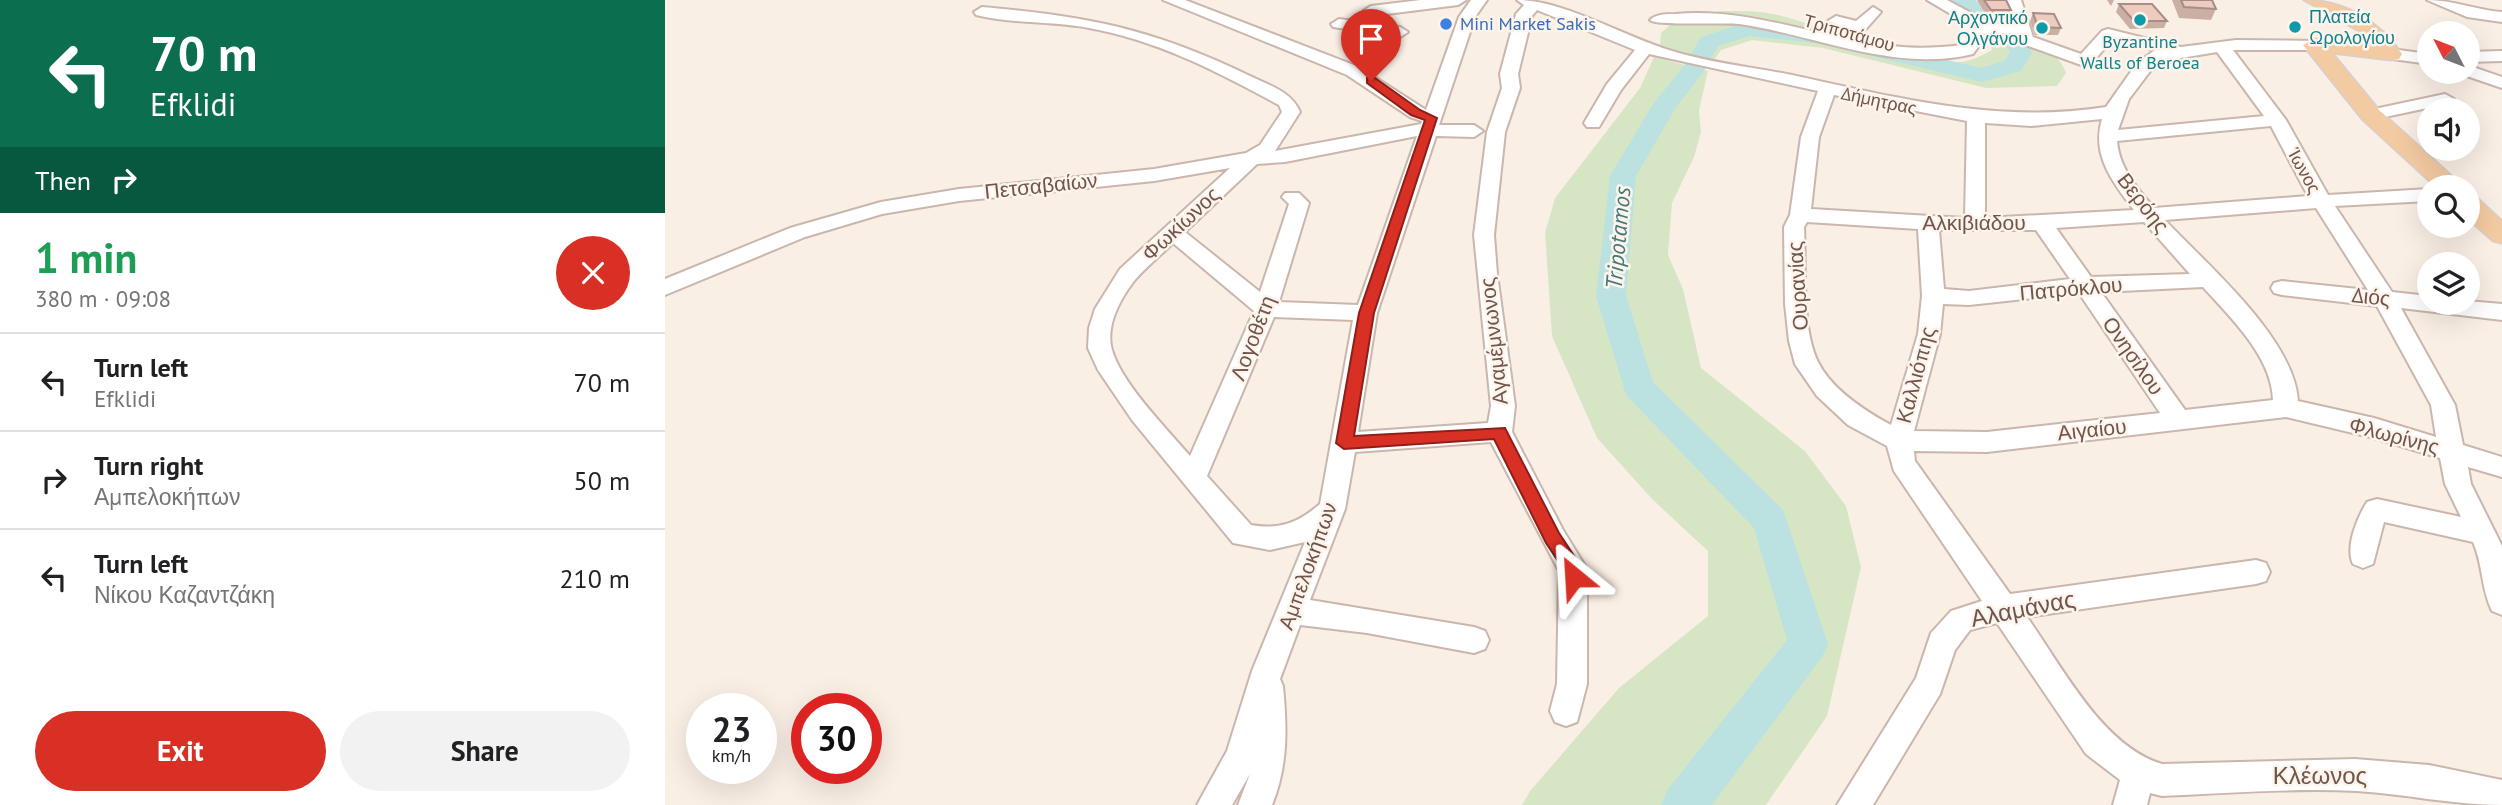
<!DOCTYPE html>
<html lang="en">
<head>
<meta charset="utf-8">
<style>
  :root { --surface:#fff; --page:#f2f2f2; --text:#202124; --muted:#757577; --line:#e0e0e0; --accent:#d93025 }
  body { margin:0; font-family:"PT Sans",sans-serif; background:var(--page); color:var(--text); height:100vh; display:flex; flex-direction:column; font-size:26px; white-space:nowrap }
  * { box-sizing:border-box; margin:0 }
  p { font-size:23px; color:var(--muted) }
  .icon { flex:none; width:38px; height:38px; fill:none; stroke:currentColor; stroke-width:2; stroke-linecap:round; stroke-linejoin:round }
  .map { position:relative; flex:1; overflow:hidden }
  .panel { display:flex; flex-direction:column; background:var(--surface); width:665px }
  .panel>* { flex:none }
  .top-card { background:#0b6e4f; color:#fff; overflow:hidden }
  .needle { width:46px; rotate:312deg }
  .controls { position:absolute; left:1752px; top:21px; display:grid; gap:14px }
  .controls a { display:grid; place-items:center; width:63px; height:63px; border-radius:50%; background:var(--surface); box-shadow:0 7px 28px #0002; font-size:35px }
  .speed { position:absolute; left:21px; top:693px; display:flex; gap:14px; font-size:35px; font-weight:700; text-align:center }
  .speed>* { display:grid; place-content:center; width:91px; height:91px; border-radius:50%; background:var(--surface); box-shadow:0 7px 28px #0002; line-height:1 }
  .speed small { font-size:18px; font-weight:400 }
  .speed .limit { border:10px solid #d22; background:#fff; color:#111 }
  .pin { position:absolute; display:grid; place-items:center; width:60px; height:60px; color:#fff; margin:-72px -30px; border-radius:50% 50% 50% 0; rotate:-45deg; box-shadow:0 0 7px #0007 }
  .pin .icon { rotate:45deg }
  .me { position:absolute; width:77px; margin:-38px; rotate:333deg; stroke-linejoin:round; filter:drop-shadow(0 0 5px #0008) }
  .turn { display:flex; align-items:center; gap:24px; height:147px; padding:0 35px; font-size:32px }
  .turn .icon { width:91px; height:91px; stroke-width:2.5 }
  .turn b { display:block; font-size:49px; line-height:60px }
  .then { display:flex; align-items:center; height:66px; padding:0 35px; background:#0003; gap:14px; font-size:26px }
  .round { display:grid; place-items:center; flex:none; width:74px; height:74px; border-radius:37px; background:var(--page) }
  .overview { display:flex; align-items:center; justify-content:space-between; height:119px; padding:0 35px }
  h1 { font-size:42px; font-weight:600; line-height:52px; color:#1e9e55 }
  .cta { display:flex; gap:14px; margin-top:auto; padding:14px 35px }
  .cta a { flex:1; height:80px; border-radius:42px; background:var(--accent); color:#fff; font-size:28px; font-weight:600; line-height:80px; text-align:center }
  .cta a+a { background:var(--page); color:var(--text) }
  ul { padding:0; list-style:none }
  li { display:flex; align-items:center; gap:21px; height:98px; padding:0 35px; border-top:2px solid var(--line) }
  li div { flex:1 }
  li b { display:block; font-size:26px }
  li em { font-style:normal }
  main { display:flex; flex:1; min-height:0 }
  .map>svg:first-child { display:block }
</style>
</head>
<body>
<main>
<section class="panel">
<div class="top-card">
<div class="turn"><svg class="icon" aria-label="left" viewBox="0 0 24 24"><path d="M17 20v-9H6M10 6l-5 5 5 5"/></svg><div><b>70 m</b>Efklidi</div></div>
<div class="then">Then<svg class="icon" aria-label="right" viewBox="0 0 24 24"><path d="M7 20v-9h11M14 6l5 5-5 5"/></svg></div>
</div>
<div class="overview"><div><h1>1 min</h1><p>380 m · 09:08</p></div><a class="round" style="background:#d93025;color:#fff"><svg class="icon" aria-label="close" viewBox="0 0 24 24"><path d="M6 6l12 12M18 6L6 18"/></svg></a></div>
<ul>
<li><svg class="icon" aria-label="left" viewBox="0 0 24 24"><path d="M17 20v-9H6M10 6l-5 5 5 5"/></svg><div><b>Turn left</b><p>Efklidi</p></div><em>70 m</em></li>
<li><svg class="icon" aria-label="right" viewBox="0 0 24 24"><path d="M7 20v-9h11M14 6l5 5-5 5"/></svg><div><b>Turn right</b><p>Αμπελοκήπων</p></div><em>50 m</em></li>
<li><svg class="icon" aria-label="left" viewBox="0 0 24 24"><path d="M17 20v-9H6M10 6l-5 5 5 5"/></svg><div><b>Turn left</b><p>Νίκου Καζαντζάκη</p></div><em>210 m</em></li>
</ul>
<div class="cta"><a>Exit</a><a>Share</a></div>
</section>
<div class="map">
<svg width="1837" height="805" viewBox="0 0 1837 805">
  <rect width="100%" height="100%" fill="#faefe5"/>
  <!-- green -->
  <g fill="#d6e6c5">
    <path d="M1054 11C1073 11 1094 10 1113 15 1160 26 1257 71 1302 61 1311 59 1319 54 1327 50L1324 29C1349 29 1393 47 1401 73L1392 86 1321 88 1158 48 1087 40 1056 50 1049 60 995 47 996 33 1006 24Z"/>
    <polygon points="989,57 1043,71 1034,110 1036,132 1029,157 1007,203 1003,255 1018,289 1036,368 1140,451 1181,506 1196,567 1162,716 1101,805 857,805 865,791 954,688 1043,616 1043,551 988,500 932,438 887,336 880,233 890,198 975,88"/>
  </g>
  <g fill="none" stroke-linecap="round" stroke-linejoin="round">
    <!-- river -->
    <polygon fill="#bbe1e1" fill-rule="evenodd" points="1285,0 1310,0 1358,35 1367,53 1356,71 1317,82 1151,43 1085,36 1053,46 1037,74 1011,107 971,176 961,296 988,382 1118,510 1163,644 1157,657 1047,805 996,805 1003,789 1122,640 1089,528 961,395 931,296 945,176 988,104 1019,66 1036,37 1083,22 1151,29 1316,68 1339,61 1345,53 1340,43"/>
    <defs>
      <g id="minor">
        <path d="M498 0H520L694 67 761 110 794 17 806 0H822L810 17 774 125H809L818 131 809 137 771 136 712 313 693 432 823 423 826 406 809 235 822 132 837 88 835 74 851 14 859 5 852 0C899 0 960 37 1007 51 1046 63 1087 67 1127 75 1233 98 1333 124 1441 107L1472 63 1490 50 1447 40 1425 65 1419 66 1355 43 1351 33 1313 34V47L1308 54C1230 73 1151 35 1074 24 1058 22 991 26 985 20 991 14 1001 14 1010 14 1085 7 1153 38 1227 46 1251 49 1273 48 1297 45L1296 20 1262 0H1282L1310 15 1312 24 1348 23 1340 0H1356L1368 37 1416 54 1437 31 1443 29 1516 47 1571 40 1655 41V49L1649 50H1568L1621 120 1663 195 1764 189V201L1670 206 1727 292 1764 296V303L1802 301 1837 304V320L1736 308 1790 405 1798 445 1837 457V477L1803 467 1806 484 1837 546V615L1827 611C1816 589 1818 564 1808 542L1719 522 1708 564 1698 568 1688 564C1680 547 1692 518 1702 502L1712 499 1796 517 1780 484 1775 458 1709 438 1621 417 1322 452 1249 451 1250 461 1345 594 1591 560 1601 563 1605 572 1601 581 1591 584 1362 617C1397 666 1437 746 1497 764L1690 759 1764 765 1837 780V805C1788 805 1741 794 1692 791 1627 788 1562 793 1497 796L1485 793 1482 805H1448L1455 780 1421 754 1332 623 1305 630 1290 650 1275 694 1208 805H1172L1251 678 1266 633 1286 611 1317 601 1229 471 1222 446 1183 425 1152 396 1130 364 1124 341 1120 304 1119 227 1125 215 1136 137 1153 91 984 54 956 90 934 127H922L919 123 942 84 970 50 872 10 867 16 853 74 855 88 840 132 829 235 832 274 850 406 847 432 898 530 922 569V684L912 722 901 726 890 722 885 711 892 684 894 571 826 442 690 452 680 509 645 600 809 627 820 631 824 640 820 649 809 653 702 633 635 625 615 679 618 686C622 728 623 766 607 805H573L585 774 567 805H532L562 751 587 671 640 542 605 550 568 543 467 420 433 370 423 348 424 328 430 309 455 269 565 168 489 181 294 201 217 214 140 237 0 295V279L125 228 216 202 294 189 489 169 581 153 595 145 617 112 614 105C555 73 492 40 424 28 387 21 347 24 311 15L309 12 317 7C423 16 488 29 585 76 604 85 627 92 635 112L610 151 756 124 757 121 745 117 682 75ZM1552 52 1599 116 1453 130 1464 99 1492 62ZM1169 95 1302 121 1300 218 1146 209 1154 137ZM1437 119C1426 155 1448 183 1469 210L1320 218V123L1366 126ZM1606 126 1643 196 1489 208C1472 188 1454 168 1452 141ZM752 136 693 305 614 302 644 203 634 193H620L617 197 624 204 595 292 520 232 592 164 620 162ZM1651 208 1703 290 1617 281 1609 283 1606 288 1609 293 1617 295 1712 306 1766 405 1771 437 1709 418 1633 401C1629 338 1542 265 1500 220ZM1142 222 1253 229 1257 296 1253 334 1226 425C1200 411 1167 390 1153 362 1136 327 1141 266 1139 227ZM1479 222 1525 274 1426 277 1391 228ZM1274 230H1371L1405 279 1304 291 1279 289ZM508 243 589 311 525 456C502 429 453 380 446 346 442 323 456 298 469 281 481 267 496 255 508 243ZM1538 287C1566 318 1607 357 1608 400L1520 410 1436 292ZM1414 293 1495 413 1322 432 1249 431 1275 334 1278 304 1304 305ZM609 317 688 320 655 504C633 523 615 530 586 525L542 476Z"/>
        <polygon points="756,0 801,0 793,5 706,16 698,11 706,6"/>
        <path d="M1762 0C1788 0 1811 10 1837 12V22L1802 17Z"/>
        <polygon points="1208,7 1216,12 1200,30 1188,30 1163,21 1171,16 1191,21"/>
        <polygon points="674,19 735,27 743,32 735,37 668,27 666,24"/>
        <polygon points="1726,49 1764,54 1764,64 1720,58 1718,54"/>
        <polygon points="1837,51 1837,61 1802,62 1802,52"/>
        <polygon points="1802,65 1837,77 1837,88 1796,74 1802,72"/>
        <polygon points="1780,94 1789,99 1786,103 1706,120 1697,115 1700,111"/>
      </g>
      <g id="major">
        <path d="M1639 0C1679 0 1714 21 1737 54L1734 59 1726 60 1667 53 1714 110 1799 187H1771L1698 120 1638 45 1649 39 1706 43 1701 35Z"/>
        <polygon points="1802,195 1811,197 1837,221 1837,243 1828,241 1802,218"/>
      </g>
    </defs>
    <!-- minor casing -->
    <use href="#minor" stroke="#cab6ac" stroke-width="4"/>
    <!-- major casing -->
    <use href="#major" stroke="#d7cfcd" stroke-width="3"/>
    <!-- minor -->
    <use href="#minor" fill="#fff" fill-rule="evenodd"/>
    <!-- major -->
    <use href="#major" fill="#f3cba3" fill-rule="evenodd"/>
  </g>
  <!-- wall -->
  <g fill="#ccafa4">
    <polygon points="1312,0 1341,0 1346,10 1343,17 1323,18"/>
    <polygon points="1442,0 1449,0 1446,6"/>
    <polygon points="1507,0 1547,0 1551,9 1546,20 1514,18"/>
    <polygon points="1454,4 1502,21 1499,28 1465,29 1451,12"/>
    <polygon points="1368,13 1396,28 1393,35 1370,35 1365,21"/>
  </g>
  <!-- building -->
  <g fill="#edcbbf" stroke="#a68e86" stroke-width="2">
    <polygon points="1319,0 1341,0 1346,10 1326,10"/>
    <polygon points="1516,0 1547,0 1551,9 1519,7"/>
    <polygon points="1454,4 1487,4 1502,21 1469,21"/>
    <polygon points="1368,13 1389,14 1396,28 1373,27"/>
  </g>
  <!-- route -->
  <polygon fill="#d93025" stroke="#8d1f18" stroke-width="2" points="702,78 710,78 755,110 772,118 709,313 689,436 840,428 894,533 915,565 918,577 915,583 902,583 897,567 881,543 829,439 679,449 671,443 694,313 760,120 746,115 702,83"/>
  <!-- markers -->
  <g fill="#0f9aa8" stroke="#fdf4eb" stroke-width="2.5">
    <circle cx="1475" cy="20" r="7"/>
    <circle cx="1630" cy="27" r="7"/>
    <circle cx="1377" cy="28" r="7"/>
  </g>
  <circle fill="#3f7fe0" stroke="#fdf4eb" stroke-width="2.5" cx="781" cy="24" r="7"/>
  <g text-anchor="middle" stroke-width="5" stroke-linejoin="round" paint-order="stroke">
    <!-- far-culture labels -->
    <g font-size="18" fill="#0d838f" stroke="#fdf4eb" text-anchor="start">
      <text x="1644" y="23">Πλατεία<tspan x="1644" dy="21">Ωρολογίου</tspan></text>
      <text x="1363" y="24" text-anchor="end">Αρχοντικό<tspan x="1363" dy="21">Ολγάνου</tspan></text>
      <text x="1475" y="48" text-anchor="middle">Byzantine<tspan x="1475" dy="21">Walls of Beroea</tspan></text>
    </g>
    <!-- far-shop labels -->
    <g font-size="18" fill="#366cbe" stroke="#fdf4eb" text-anchor="start">
      <text x="795" y="30">Mini Market Sakis</text>
    </g>
    <!-- far-street labels -->
    <g font-size="18" fill="#70554d" stroke="#fdf4eb">
      <text transform="translate(1184 33) rotate(16)" y="6">Τριποτάμου</text>
      <text transform="translate(1214 101) rotate(12)" y="6">Δήμητρας</text>
      <text transform="translate(1639 171) rotate(61)" y="6">Ίωνος</text>
    </g>
    <!-- street labels -->
    <g font-size="21" fill="#70554d" stroke="#fdf4eb">
      <text transform="translate(376 186) rotate(-6)" y="7">Πετσαβαίων</text>
      <text transform="translate(1478 203) rotate(52)" y="7">Βερόης</text>
      <text x="1309" y="230">Αλκιβιάδου</text>
      <text transform="translate(516 224) rotate(-43)" y="7">Φωκίωνος</text>
      <text transform="translate(1133 286) rotate(-94)" y="7">Ουρανίας</text>
      <text transform="translate(1406 289) rotate(-5)" y="7">Πατρόκλου</text>
      <text transform="translate(1706 297) rotate(6)" y="7">Διός</text>
      <text transform="translate(588 338) rotate(-69)" y="7">Λογοθέτη</text>
      <text transform="translate(829 341) rotate(-96)" y="7">Αγαμέμνωνος</text>
      <text transform="translate(1468 356) rotate(55)" y="7">Ονησίλου</text>
      <text transform="translate(1251 375) rotate(-75)" y="7">Καλλιόπης</text>
      <text transform="translate(1427 430) rotate(-6)" y="7">Αιγαίου</text>
      <text transform="translate(1729 436) rotate(15)" y="7">Φλωρίνης</text>
      <text transform="translate(643 566) rotate(-70)" y="7">Αμπελοκήπων</text>
    </g>
    <!-- water labels -->
    <g font-size="23" font-style="italic" fill="#45797b" stroke="#fdf4eb">
      <text transform="translate(953 238) rotate(-85)" y="8">Tripotamos</text>
    </g>
    <!-- near-street labels -->
    <g font-size="24" fill="#70554d" stroke="#fdf4eb">
      <text transform="translate(1358 609) rotate(-11)" y="8">Αλαμάνας</text>
      <text x="1655" y="784">Κλέωνος</text>
    </g>
  </g>
</svg>
<div class="controls">
<a><svg class="needle" viewBox="-14 -14 28 28"><path d="M0-13l5 13h-10z" fill="#e53935"/><path d="M0 13l5-13h-10z" fill="#757577"/></svg></a>
<a><svg class="icon" aria-label="sound" viewBox="0 0 24 24"><path d="M4 9h4l5-4v14l-5-4H4zM17 9q2 3 0 6"/></svg></a>
<a><svg class="icon" aria-label="search" viewBox="0 0 24 24"><circle cx="10" cy="10" r="6"/><path d="M15 15l6 6"/></svg></a>
<a><svg class="icon" aria-label="layers" viewBox="0 0 24 24"><path d="M12 4l9 5-9 5-9-5zM3 14l9 5 9-5"/></svg></a>
</div>
<div class="speed"><div>23<small>km/h</small></div><div class="limit">30</div></div>
<div class="pin" style="left:706px;top:81px;background:#d93025"><svg class="icon" aria-label="arrive" viewBox="0 0 24 24"><path d="M6 21V4h12l-3 4 3 4H6"/></svg></div>
<svg class="me" style="left:909px;top:577px" viewBox="-20 -20 40 40"><path d="M0-17L14 15 0 8-14 15z" fill="#d93025" stroke="#fff" stroke-width="4"/></svg>
</div>
</main>
</body>
</html>
